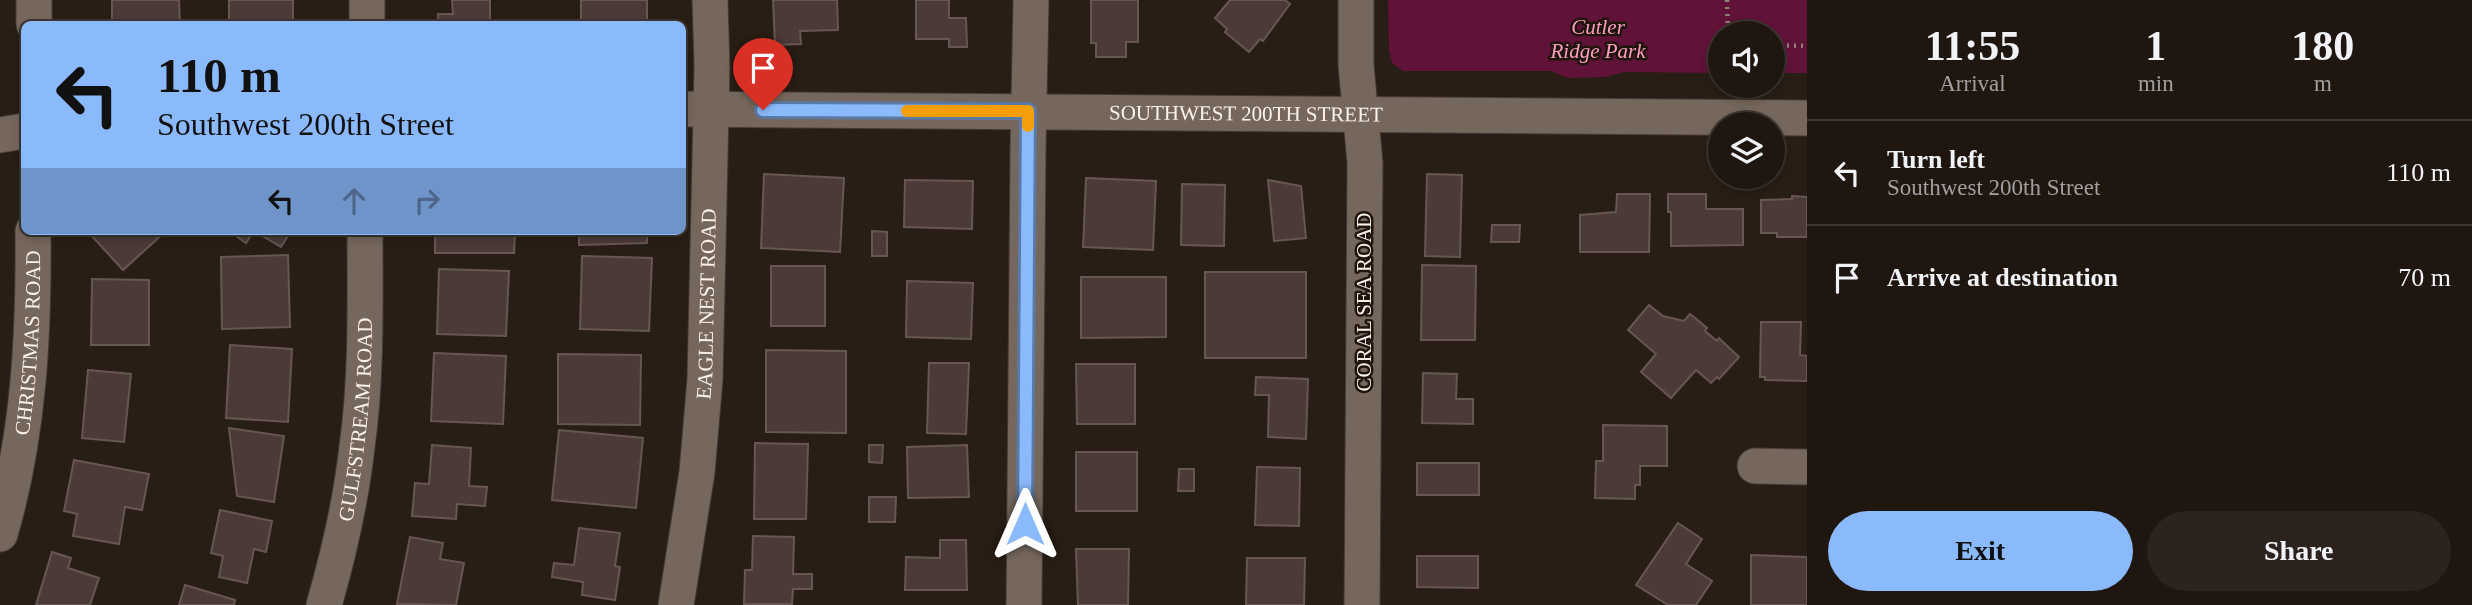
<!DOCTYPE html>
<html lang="en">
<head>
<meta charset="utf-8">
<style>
  :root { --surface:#1f1610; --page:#2c231e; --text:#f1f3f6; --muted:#a19f9f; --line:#3c3530; --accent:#8bbafc }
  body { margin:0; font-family:Georgia,serif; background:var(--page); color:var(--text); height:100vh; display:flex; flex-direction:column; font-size:26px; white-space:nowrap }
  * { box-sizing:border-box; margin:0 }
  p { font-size:23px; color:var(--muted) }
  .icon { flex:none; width:38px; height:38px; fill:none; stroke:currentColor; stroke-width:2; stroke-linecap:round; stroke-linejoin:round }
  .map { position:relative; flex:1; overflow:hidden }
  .side { display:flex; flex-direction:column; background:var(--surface); width:665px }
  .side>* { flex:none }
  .guide { position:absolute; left:21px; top:21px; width:665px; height:214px; border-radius:10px; box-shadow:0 4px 10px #0003,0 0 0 2px var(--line); background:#8bbafc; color:#111; overflow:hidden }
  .fabs { position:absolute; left:1708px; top:21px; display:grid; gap:14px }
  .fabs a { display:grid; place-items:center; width:77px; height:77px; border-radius:50%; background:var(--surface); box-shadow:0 4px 10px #0003,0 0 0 2px var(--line); font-size:35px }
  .pin { position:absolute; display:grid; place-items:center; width:60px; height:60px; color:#fff; margin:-72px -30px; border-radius:50% 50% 50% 0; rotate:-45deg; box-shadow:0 0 7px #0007 }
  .pin .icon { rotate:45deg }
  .me { position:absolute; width:77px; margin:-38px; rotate:0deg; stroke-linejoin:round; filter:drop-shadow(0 0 5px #0008) }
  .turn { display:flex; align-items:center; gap:24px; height:147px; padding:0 21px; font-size:32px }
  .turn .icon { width:91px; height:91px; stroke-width:2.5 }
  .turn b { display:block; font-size:49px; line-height:60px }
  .lanes { display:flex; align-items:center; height:66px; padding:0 21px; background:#0003; justify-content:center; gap:35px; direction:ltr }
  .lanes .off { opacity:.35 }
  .eta { display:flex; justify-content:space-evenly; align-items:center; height:119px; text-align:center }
  .eta b { font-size:42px; font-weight:700; line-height:49px }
  .action { display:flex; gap:14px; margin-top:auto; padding:14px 21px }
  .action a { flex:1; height:80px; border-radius:42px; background:var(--accent); color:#111; font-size:28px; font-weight:700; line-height:80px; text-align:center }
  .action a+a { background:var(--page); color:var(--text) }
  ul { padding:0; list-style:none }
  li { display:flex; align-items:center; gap:21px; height:105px; padding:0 21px; border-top:2px solid var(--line) }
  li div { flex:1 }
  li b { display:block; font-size:26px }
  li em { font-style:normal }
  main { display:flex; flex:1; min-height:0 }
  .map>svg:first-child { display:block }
</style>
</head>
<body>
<main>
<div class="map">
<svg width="1807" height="605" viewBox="0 0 1807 605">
  <rect width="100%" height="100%" fill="#291e15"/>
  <!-- green -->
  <polygon fill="#601239" points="1388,0 1807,0 1807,73 1773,73 1773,33 1720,33 1720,73 1624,72 1605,77 1568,78 1551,71 1403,71 1392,63 1389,50"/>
  <!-- building -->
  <g fill="#4a3a38" stroke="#685653" stroke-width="2">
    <polygon points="112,0 179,0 180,24 97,24 97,22 112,22"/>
    <rect x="229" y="0" width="64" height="24"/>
    <polygon points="452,0 490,0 490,24 438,24 438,14 453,14"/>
    <rect x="581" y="0" width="66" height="24"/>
    <polygon points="773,0 837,0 838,30 800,31 801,44 775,45"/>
    <polygon points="916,0 949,0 949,18 966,18 967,47 949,47 949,39 916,39"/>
    <polygon points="1091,0 1138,0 1138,42 1126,42 1126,57 1096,57 1096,43 1091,43"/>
    <polygon points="1230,0 1285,0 1290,4 1263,41 1260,39 1249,52 1225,32 1227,29 1215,18"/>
    <polygon points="764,174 844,178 840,252 761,248"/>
    <polygon points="1427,174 1462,175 1460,257 1425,256"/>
    <polygon points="1086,178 1156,181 1153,250 1083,247"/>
    <polygon points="905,180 973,181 972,229 904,227"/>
    <polygon points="1268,180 1301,186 1306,238 1274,241"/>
    <polygon points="1182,184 1225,185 1224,246 1181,245"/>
    <polygon points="1617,194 1650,194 1649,252 1580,252 1580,215 1616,212"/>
    <polygon points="1668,194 1706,194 1706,209 1743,209 1743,245 1671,246 1671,212 1668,212"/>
    <polygon points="1792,196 1807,197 1807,237 1777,237 1777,233 1761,233 1761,200 1792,199"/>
    <polygon points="1492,225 1520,225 1519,242 1491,242"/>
    <polygon points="93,231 166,231 123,270 90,234"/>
    <polygon points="229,231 291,231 281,247 254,231 246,243"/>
    <polygon points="435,231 515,231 514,253 435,253"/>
    <polygon points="579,231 647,231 647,243 579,245"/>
    <polygon points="872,231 887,232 887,256 872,256"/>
    <polygon points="288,255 290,327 222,329 221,257"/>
    <polygon points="582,256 652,258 649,331 580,329"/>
    <polygon points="1422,265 1476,266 1475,340 1421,340"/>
    <rect x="771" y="266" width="54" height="60"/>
    <polygon points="439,269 509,271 506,336 437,334"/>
    <rect x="1205" y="272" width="101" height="86"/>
    <polygon points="1081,277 1166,277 1166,337 1081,338"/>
    <polygon points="92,279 149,280 149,345 91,345"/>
    <polygon points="907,281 973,283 971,339 906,337"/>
    <polygon points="1649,305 1663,316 1684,321 1690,314 1707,328 1705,331 1717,341 1719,338 1739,357 1719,379 1717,377 1711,383 1696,370 1671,398 1641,372 1656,354 1628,330"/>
    <polygon points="1761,322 1801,322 1800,355 1807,356 1807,381 1765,380 1765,377 1760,377"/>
    <polygon points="230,345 292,349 288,422 226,418"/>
    <polygon points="766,350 846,351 846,433 766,432"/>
    <polygon points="434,353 506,356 503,424 431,421"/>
    <polygon points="558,354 641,355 640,425 558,424"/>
    <polygon points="929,363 969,363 966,434 927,433"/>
    <polygon points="1076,364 1135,364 1135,424 1077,424"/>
    <polygon points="88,370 131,374 124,442 82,438"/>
    <polygon points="1423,373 1457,374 1456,399 1473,399 1473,424 1422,423"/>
    <polygon points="1256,377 1308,379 1306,439 1268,437 1269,395 1255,395"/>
    <polygon points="1603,425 1667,426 1667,466 1640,466 1640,485 1635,485 1635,499 1595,498 1596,461 1603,461"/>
    <polygon points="229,428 284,436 274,502 237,496"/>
    <polygon points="559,430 643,438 636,508 552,500"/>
    <polygon points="755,443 808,444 806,519 754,519"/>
    <polygon points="432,445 471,448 469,486 487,487 485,506 457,504 456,519 412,516 415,483 429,484"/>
    <polygon points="869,445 883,445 882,463 869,462"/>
    <polygon points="967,445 969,497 908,498 907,447"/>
    <rect x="1076" y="452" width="61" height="59"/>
    <polygon points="74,460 149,474 142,510 125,507 119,544 73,536 77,514 64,511"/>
    <rect x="1417" y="463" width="62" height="32"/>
    <polygon points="1257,467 1300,468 1299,526 1255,525"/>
    <polygon points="1179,469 1194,469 1194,491 1178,491"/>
    <polygon points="869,497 896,497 895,522 869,522"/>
    <polygon points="220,510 272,521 266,552 254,549 247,583 219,577 223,556 211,553"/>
    <polygon points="1678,523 1702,539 1686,564 1712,581 1696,605 1668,605 1636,585"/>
    <polygon points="579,528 620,533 615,566 620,567 615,600 582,595 583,582 552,577 554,563 574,565"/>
    <polygon points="753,536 794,537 793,574 812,574 812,589 793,589 792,604 744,604 745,570 752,570"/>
    <polygon points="410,537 443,543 440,559 464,563 456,605 397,604"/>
    <polygon points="940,540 966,540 967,590 905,590 906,557 940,558"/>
    <polygon points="1076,549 1129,549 1128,605 1078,605"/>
    <polygon points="52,552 71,558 68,568 99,578 90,605 36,605"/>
    <polygon points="1751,555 1807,557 1807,605 1751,605"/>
    <polygon points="1417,556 1478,556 1478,588 1417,587"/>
    <polygon points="1247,558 1305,558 1304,605 1246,605"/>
    <polygon points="185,585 235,600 234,605 179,605"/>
  </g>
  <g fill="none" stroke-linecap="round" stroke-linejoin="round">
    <defs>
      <g id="minor">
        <polyline points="34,0 34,24"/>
        <polyline points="367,0 367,24"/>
        <polyline points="1356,0 1356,65 1365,163 1362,605"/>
        <path id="s1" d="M682 109 1807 118"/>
        <polyline points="0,135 24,131"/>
        <polyline points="1755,466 1807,467"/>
        <path id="s2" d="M0 534C29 435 34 334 33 231"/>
        <path id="s3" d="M324 605C339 553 351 500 357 447 367 375 365 303 365 231"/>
        <path id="s4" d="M676 605 697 472 705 379 712 67 710 0"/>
        <polyline points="1024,605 1028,149 1031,0"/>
      </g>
    </defs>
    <!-- minor casing -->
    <use href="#minor" stroke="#453b35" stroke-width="37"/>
    <!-- path -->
    <g stroke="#8c827a" stroke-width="4.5" stroke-dasharray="2 5" stroke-linecap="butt">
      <polyline points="1727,0 1728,33"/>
      <polyline points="1773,45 1807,46"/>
    </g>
    <!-- minor -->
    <use href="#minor" stroke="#75675c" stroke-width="35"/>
  </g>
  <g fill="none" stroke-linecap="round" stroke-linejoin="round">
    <defs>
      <polyline id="route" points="763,110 1028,111 1025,524"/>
    </defs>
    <!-- route casing -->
    <use href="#route" stroke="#5a79a4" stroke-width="18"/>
    <!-- route -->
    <use href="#route" stroke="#8bbafc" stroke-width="12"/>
    <!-- slow -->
    <polyline stroke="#f59e0b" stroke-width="12" points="907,111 1028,111 1028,126"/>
  </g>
  <g text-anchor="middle" stroke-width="5" stroke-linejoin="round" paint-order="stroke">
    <!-- park labels -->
    <g font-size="21" font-style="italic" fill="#fc9ec3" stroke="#20150c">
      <text x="1598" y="34">Cutler<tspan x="1598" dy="24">Ridge Park</tspan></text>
    </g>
    <!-- street labels -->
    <g font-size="21" fill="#faf1eb" stroke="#20150c">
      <text dy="7" stroke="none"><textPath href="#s1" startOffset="564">SOUTHWEST 200TH STREET</textPath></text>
      <text transform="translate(1364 302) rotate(-90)" y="7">CORAL SEA ROAD</text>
      <text dy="7" stroke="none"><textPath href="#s4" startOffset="303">EAGLE NEST ROAD</textPath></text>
      <text dy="7" stroke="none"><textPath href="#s2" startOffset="194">CHRISTMAS ROAD</textPath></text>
      <text dy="7" stroke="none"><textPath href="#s3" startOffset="189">GULFSTREAM ROAD</textPath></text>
    </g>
  </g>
</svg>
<div class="fabs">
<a><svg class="icon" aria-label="sound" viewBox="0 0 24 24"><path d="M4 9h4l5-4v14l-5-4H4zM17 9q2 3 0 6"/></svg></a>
<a><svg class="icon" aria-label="layers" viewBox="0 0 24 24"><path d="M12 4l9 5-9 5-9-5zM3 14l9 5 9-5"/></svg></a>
</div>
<div class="pin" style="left:763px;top:110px;background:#d93025"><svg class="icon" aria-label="arrive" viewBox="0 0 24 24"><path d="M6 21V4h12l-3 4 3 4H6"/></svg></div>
<svg class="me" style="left:1025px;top:524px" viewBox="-20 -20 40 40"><path d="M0-17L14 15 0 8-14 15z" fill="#8bbafc" stroke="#fff" stroke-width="4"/></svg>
<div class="guide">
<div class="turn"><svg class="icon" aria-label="left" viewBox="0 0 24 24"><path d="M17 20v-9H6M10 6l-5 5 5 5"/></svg><div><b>110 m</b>Southwest 200th Street</div></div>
<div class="lanes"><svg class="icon" aria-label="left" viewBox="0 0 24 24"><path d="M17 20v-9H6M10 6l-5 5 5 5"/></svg><svg class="icon off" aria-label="ahead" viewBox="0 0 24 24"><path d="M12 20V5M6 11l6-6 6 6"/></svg><svg class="icon off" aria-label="right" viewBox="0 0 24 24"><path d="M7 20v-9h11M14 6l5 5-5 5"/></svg></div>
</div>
</div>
<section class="side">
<div class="eta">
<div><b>11:55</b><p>Arrival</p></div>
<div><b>1</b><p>min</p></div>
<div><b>180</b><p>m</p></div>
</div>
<ul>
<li><svg class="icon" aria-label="left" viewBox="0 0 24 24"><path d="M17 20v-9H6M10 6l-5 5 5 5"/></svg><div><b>Turn left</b><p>Southwest 200th Street</p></div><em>110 m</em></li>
<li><svg class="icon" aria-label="arrive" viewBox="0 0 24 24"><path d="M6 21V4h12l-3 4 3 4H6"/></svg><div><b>Arrive at destination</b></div><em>70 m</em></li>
</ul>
<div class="action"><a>Exit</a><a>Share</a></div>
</section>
</main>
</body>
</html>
